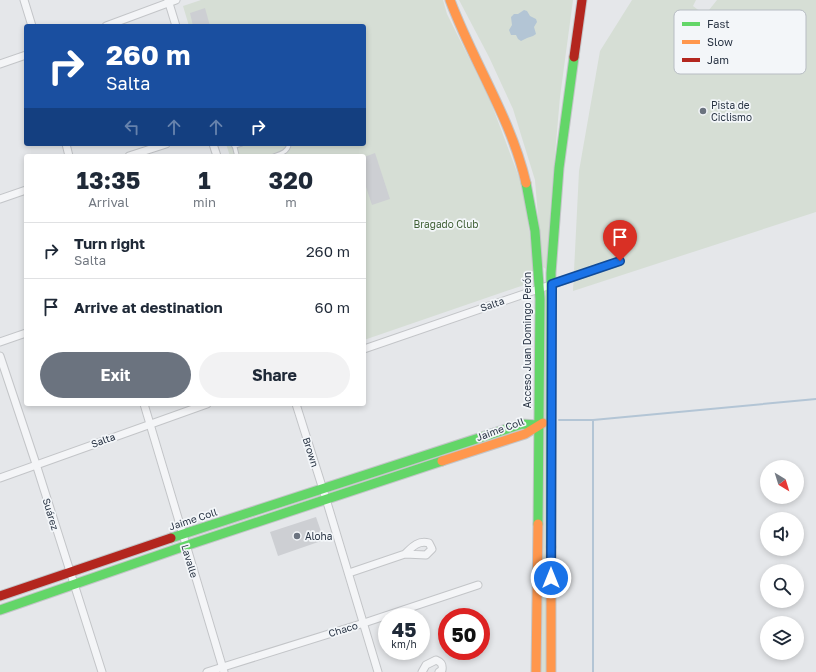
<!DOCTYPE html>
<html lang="en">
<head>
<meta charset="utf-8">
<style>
  :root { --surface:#fff; --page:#f2f2f3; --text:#1f2937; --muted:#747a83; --line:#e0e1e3; --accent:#6b737f }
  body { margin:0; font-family:"Golos Text",sans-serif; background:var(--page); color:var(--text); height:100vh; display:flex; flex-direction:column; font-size:15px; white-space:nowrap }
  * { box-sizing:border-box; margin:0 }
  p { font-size:13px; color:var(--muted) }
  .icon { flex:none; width:22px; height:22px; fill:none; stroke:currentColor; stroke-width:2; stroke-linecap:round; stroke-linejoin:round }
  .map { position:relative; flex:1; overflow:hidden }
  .panel { position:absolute; left:24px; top:154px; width:342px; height:252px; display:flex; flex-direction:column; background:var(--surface); border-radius:4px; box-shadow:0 2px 6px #0003 }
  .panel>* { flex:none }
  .top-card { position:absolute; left:24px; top:24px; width:342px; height:122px; border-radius:4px; box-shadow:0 2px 6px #0003; background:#1a4fa0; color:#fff; overflow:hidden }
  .needle { width:26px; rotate:142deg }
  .fabs { position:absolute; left:760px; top:460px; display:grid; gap:8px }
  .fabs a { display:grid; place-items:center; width:44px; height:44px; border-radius:50%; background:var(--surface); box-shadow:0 2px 6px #0003; font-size:20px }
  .speed { position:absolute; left:378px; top:608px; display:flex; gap:8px; font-size:20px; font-weight:700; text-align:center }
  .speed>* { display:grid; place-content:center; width:52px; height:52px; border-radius:50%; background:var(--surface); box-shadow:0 2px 6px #0003; line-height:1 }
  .speed small { font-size:10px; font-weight:400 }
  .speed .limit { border:6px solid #d22; background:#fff; color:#111 }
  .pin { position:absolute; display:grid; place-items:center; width:34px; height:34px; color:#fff; margin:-41px -17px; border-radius:50% 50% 50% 0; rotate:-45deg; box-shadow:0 0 4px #0007 }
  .pin .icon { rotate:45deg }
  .me { position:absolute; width:44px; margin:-22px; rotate:0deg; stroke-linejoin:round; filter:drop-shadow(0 0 3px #0008) }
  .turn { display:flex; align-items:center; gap:14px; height:84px; padding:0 16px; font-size:18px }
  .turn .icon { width:52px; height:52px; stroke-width:2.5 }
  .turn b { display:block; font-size:28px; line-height:34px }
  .lanes { display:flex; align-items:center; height:38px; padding:0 16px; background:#0003; justify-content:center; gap:20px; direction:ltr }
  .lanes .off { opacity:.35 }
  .eta { display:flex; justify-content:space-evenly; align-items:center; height:68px; text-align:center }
  .eta b { font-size:24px; font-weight:700; line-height:28px }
  .button { display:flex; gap:8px; margin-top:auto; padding:8px 16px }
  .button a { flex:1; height:46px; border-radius:24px; background:var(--accent); color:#fff; font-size:16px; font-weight:700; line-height:46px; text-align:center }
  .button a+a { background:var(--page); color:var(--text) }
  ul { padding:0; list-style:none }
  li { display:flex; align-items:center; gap:12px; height:56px; padding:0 16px; border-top:1px solid var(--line) }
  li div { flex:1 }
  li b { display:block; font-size:15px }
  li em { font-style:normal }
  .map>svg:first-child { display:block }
</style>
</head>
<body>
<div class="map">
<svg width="816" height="672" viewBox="0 0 816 672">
  <rect width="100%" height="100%" fill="#e5e7ea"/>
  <!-- green -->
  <g fill="#d6ded5">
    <polygon points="201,0 443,0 447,14 490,100 523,188 535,273 530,283 364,340 364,156 230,156 226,144 364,144 364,26 189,26 183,6"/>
    <polygon points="459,0 573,0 560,97 550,211 549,266 547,269 544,268 542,265 535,180 513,109 489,57"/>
    <polygon points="632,0 696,0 693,6 705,15 717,0 816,0 816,212 573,291 579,171 600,51"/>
    <polygon points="548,295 546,672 541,672 543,296"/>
  </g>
  <!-- water -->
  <polygon fill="#b3c5d5" points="524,10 527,11 530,16 536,19 537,22 534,27 536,34 533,36 527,38 521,41 518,39 516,35 511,35 509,30 512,25 511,17 514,14 518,14"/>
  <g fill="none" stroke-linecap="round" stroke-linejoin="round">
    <!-- stream -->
    <g stroke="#b3c5d5" stroke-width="2">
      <polyline points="559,420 593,420 816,399"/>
      <polyline points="593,672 593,420"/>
    </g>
  </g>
  <!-- building -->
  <g fill="#cdcfd3">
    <polygon points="205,8 210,26 193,26 190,13"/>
    <polygon points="375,153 390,199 372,205 364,181 364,157"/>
    <polygon points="316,517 324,540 278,556 270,532"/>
  </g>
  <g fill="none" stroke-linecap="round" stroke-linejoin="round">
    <defs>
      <g id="lane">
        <polyline points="234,144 237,156"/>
        <polyline points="234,146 241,144"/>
        <path d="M274 156C280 154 288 152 289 144"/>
      </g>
      <g id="street">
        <polyline points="24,0 32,26"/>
        <polyline points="168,0 176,26"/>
        <polyline points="106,26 176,0"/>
        <polyline points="0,64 26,55"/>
        <polyline points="66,144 69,156"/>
        <polyline points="213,144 217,156"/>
        <polyline points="129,156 166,144"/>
        <polyline points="0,199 26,190"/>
        <polyline points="0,342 26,333"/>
        <polyline points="364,349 620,261"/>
        <polyline points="0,356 36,464 102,672"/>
        <polyline points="144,404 224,672"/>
        <polyline points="296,404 326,499 378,672"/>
        <polyline points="0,478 207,404"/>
        <path d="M349 573 405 554 426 555 432 549 429 543C418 540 412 547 405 554"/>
        <polyline points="207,672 364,623 478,585"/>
        <path d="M422 672 426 665 436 660C441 662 443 664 442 670L439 672"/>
      </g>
      <g id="fast">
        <polyline points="526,183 535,231 540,299 538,524"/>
        <polyline points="171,538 522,424 538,425"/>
        <polyline points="551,547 551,273 559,168 574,57"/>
        <polyline points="0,610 185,546 442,461"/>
      </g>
      <g id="slow">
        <path d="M450 0C473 62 511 118 526 183"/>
        <polyline points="442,461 525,434 543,423"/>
        <polyline points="551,547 551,672"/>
        <polyline points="536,672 538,524"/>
      </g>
      <g id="jam">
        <polyline points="574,57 582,0"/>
        <polyline points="0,596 171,538"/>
      </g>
    </defs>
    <!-- lane casing -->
    <use href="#lane" stroke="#c3c5c8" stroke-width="5.5"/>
    <!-- street casing -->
    <use href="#street" stroke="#c3c5c8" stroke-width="9"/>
    <!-- fast casing -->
    <use href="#fast" stroke="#c3c5c8" stroke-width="11"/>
    <!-- slow casing -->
    <use href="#slow" stroke="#c3c5c8" stroke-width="11"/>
    <!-- jam casing -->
    <use href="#jam" stroke="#c3c5c8" stroke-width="11"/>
    <!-- lane -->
    <use href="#lane" stroke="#f4f5f7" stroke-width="3.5"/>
    <!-- street -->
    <use href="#street" stroke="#f4f5f7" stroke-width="7"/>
    <!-- fast -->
    <use href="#fast" stroke="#63d668" stroke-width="9"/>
    <!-- slow -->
    <use href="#slow" stroke="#ff974d" stroke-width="9"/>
    <!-- jam -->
    <use href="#jam" stroke="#b3261e" stroke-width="9"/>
  </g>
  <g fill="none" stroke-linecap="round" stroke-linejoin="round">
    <defs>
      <polyline id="route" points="551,578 552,284 620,261"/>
    </defs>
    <!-- route casing -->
    <use href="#route" stroke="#114b97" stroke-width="10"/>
    <!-- route -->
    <use href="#route" stroke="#1a73e8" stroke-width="7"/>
  </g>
  <!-- markers -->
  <g fill="#6b737f" stroke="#f3f6f9" stroke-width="1.5">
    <circle cx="703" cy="111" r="4"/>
    <circle cx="297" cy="536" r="4"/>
  </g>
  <g text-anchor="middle" stroke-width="3.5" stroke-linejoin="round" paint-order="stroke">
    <!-- poi labels -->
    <g font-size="10" fill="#2a3545" stroke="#f3f6f9" text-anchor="start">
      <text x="711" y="109">Pista de<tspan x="711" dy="12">Ciclismo</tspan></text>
      <text x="305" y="540">Aloha</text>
    </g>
    <!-- park labels -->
    <g font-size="10" fill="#416137" stroke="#f3f6f9">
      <text x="446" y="228">Bragado Club</text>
    </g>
    <!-- street labels -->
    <g font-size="10" fill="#2a3545" stroke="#f3f6f9">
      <text transform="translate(492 304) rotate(-19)" y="4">Salta</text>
      <text transform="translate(527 340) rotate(-90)" y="4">Acceso Juan Domingo Perón</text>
      <text transform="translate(500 429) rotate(-20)" y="4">Jaime Coll</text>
      <text transform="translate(103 440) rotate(-20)" y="4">Salta</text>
      <text transform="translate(311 452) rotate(72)" y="4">Brown</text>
      <text transform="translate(51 514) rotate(73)" y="4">Suárez</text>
      <text transform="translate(193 519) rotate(-18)" y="4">Jaime Coll</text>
      <text transform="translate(190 561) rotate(73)" y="4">Lavalle</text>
      <text transform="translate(343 629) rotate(-17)" y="4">Chaco</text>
    </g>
  </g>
  <!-- legend -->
  <rect x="674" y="10" width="132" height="64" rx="6" fill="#f3f6f9" stroke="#b7bcc3" stroke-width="1"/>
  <rect x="682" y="22" width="18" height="4" fill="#63d668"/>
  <rect x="682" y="40" width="18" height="4" fill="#ff974d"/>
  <rect x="682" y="58" width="18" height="4" fill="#b3261e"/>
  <g font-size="11" fill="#2a3545">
    <text x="707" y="28">Fast</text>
    <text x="707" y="46">Slow</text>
    <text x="707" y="64">Jam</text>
  </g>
</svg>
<div class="fabs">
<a><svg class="needle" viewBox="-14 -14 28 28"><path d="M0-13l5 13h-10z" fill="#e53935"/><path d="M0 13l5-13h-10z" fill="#747a83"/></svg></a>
<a><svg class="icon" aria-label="sound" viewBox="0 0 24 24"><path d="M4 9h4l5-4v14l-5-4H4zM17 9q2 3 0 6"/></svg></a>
<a><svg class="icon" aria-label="search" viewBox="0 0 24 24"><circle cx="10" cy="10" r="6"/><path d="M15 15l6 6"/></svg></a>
<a><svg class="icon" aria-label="layers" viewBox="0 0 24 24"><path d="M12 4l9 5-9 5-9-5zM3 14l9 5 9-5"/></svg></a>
</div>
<div class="speed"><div>45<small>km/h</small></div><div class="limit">50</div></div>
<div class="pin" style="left:620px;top:261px;background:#d93025"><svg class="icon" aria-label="arrive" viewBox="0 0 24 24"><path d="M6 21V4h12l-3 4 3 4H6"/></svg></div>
<svg class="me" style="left:551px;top:578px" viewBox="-20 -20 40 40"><circle r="17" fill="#1a73e8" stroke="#fff" stroke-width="3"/><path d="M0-11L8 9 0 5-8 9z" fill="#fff"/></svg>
<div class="top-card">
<div class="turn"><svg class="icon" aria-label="right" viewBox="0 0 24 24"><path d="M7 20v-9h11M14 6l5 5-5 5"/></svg><div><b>260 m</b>Salta</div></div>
<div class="lanes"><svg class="icon off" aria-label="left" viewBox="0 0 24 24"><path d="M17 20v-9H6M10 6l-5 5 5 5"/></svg><svg class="icon off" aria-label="ahead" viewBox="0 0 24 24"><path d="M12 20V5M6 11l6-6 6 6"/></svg><svg class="icon off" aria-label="ahead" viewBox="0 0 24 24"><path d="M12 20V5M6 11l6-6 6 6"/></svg><svg class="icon" aria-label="right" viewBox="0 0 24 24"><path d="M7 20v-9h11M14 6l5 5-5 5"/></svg></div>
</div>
<section class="panel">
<div class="eta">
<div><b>13:35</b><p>Arrival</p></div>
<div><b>1</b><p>min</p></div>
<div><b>320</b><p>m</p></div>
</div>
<ul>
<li><svg class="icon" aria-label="right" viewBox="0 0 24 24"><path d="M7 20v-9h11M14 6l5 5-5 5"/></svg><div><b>Turn right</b><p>Salta</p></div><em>260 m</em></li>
<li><svg class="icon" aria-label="arrive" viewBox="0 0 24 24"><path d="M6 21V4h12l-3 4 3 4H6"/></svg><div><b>Arrive at destination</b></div><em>60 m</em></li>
</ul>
<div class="button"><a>Exit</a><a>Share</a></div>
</section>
</div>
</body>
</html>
